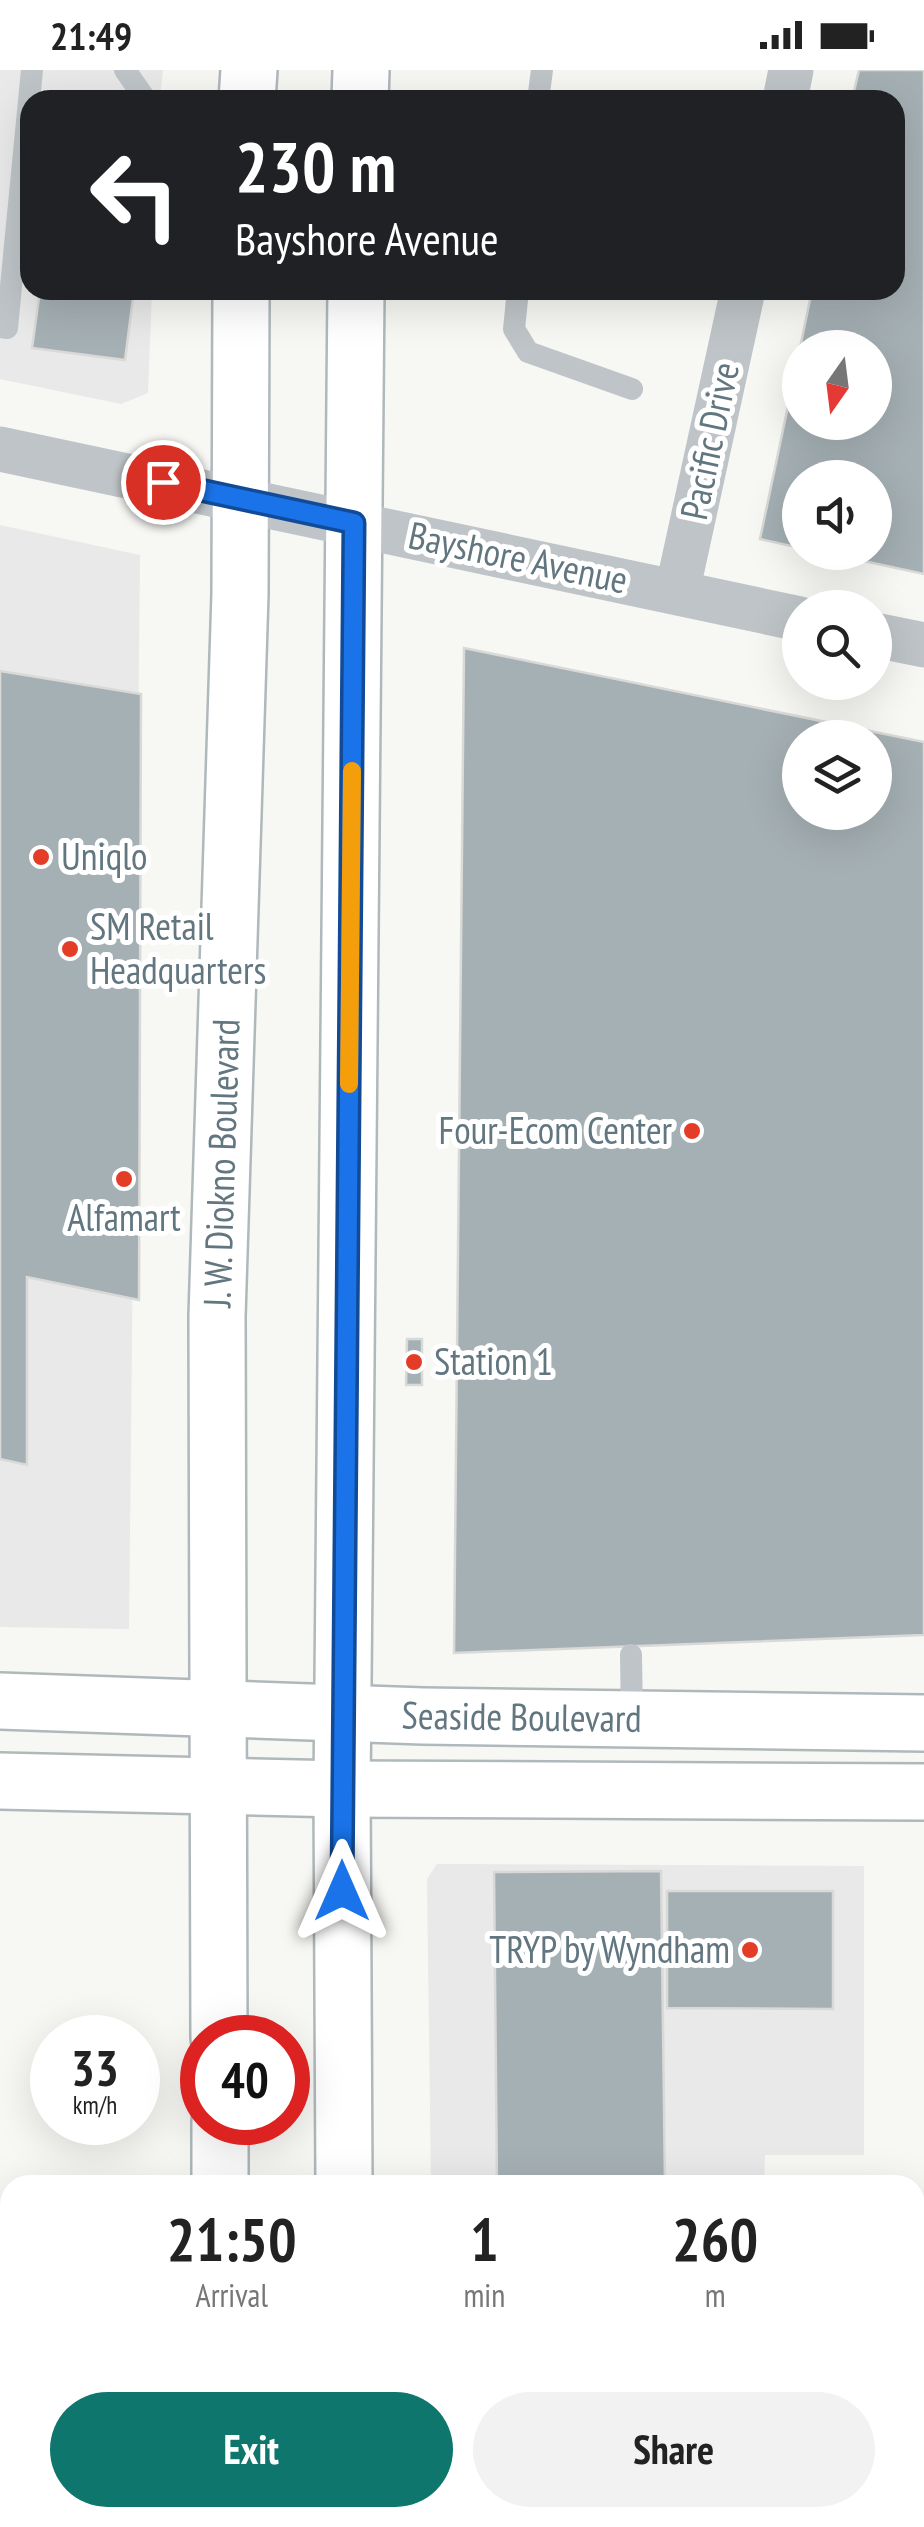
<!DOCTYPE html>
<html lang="en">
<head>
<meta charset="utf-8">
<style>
  :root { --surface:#fff; --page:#f2f2f2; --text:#222; --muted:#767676; --accent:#0f766e }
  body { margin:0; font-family:"PT Sans Narrow",sans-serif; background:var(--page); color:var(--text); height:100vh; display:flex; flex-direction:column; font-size:38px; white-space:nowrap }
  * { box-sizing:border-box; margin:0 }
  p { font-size:32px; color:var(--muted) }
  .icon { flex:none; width:55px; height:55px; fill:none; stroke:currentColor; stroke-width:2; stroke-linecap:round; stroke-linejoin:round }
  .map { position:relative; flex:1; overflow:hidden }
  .drawer { position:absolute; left:0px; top:2105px; width:925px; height:352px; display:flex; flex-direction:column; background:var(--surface); border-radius:30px 30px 0 0; box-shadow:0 10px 40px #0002 }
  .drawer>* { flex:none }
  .guide { position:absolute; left:20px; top:20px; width:885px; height:210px; border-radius:30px; box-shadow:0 10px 40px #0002; background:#202124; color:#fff; overflow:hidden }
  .needle { width:65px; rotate:194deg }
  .controls { position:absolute; left:782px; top:260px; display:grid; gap:20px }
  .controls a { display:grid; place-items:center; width:110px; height:110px; border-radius:50%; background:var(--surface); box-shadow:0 10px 40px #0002; font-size:50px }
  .speed { position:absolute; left:30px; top:1945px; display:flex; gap:20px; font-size:50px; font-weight:700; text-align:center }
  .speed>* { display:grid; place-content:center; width:130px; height:130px; border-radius:50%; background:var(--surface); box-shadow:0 10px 40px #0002; line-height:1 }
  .speed small { font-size:25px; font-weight:400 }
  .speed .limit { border:15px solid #d22; background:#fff; color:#111 }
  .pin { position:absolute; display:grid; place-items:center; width:85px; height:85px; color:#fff; margin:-42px; border:5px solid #fff; border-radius:50%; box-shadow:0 2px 10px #0007 }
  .me { position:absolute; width:110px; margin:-55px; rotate:0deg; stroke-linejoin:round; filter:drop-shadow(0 0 8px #0008) }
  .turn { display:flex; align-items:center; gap:35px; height:210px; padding:0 50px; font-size:45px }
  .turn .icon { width:130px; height:130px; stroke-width:2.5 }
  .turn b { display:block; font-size:70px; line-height:85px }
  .eta { display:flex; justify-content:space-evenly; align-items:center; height:170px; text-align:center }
  .eta b { font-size:60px; font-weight:700; line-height:70px }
  .cta { display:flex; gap:20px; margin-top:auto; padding:20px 50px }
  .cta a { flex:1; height:115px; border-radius:60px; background:var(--accent); color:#fff; font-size:40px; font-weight:700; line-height:115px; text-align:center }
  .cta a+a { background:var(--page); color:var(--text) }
  .status { display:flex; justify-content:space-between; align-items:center; height:70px; padding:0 50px; background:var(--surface); direction:ltr }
  .status svg { height:28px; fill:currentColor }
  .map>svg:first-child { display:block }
</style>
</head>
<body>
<div class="status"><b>21:49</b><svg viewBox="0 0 49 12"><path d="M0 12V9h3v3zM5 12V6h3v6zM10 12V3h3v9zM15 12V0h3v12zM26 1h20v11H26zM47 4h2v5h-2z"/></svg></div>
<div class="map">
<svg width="924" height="2457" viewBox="0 0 924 2457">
  <rect width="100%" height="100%" fill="#f7f7f4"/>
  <!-- built -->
  <g fill="#e8e9e8">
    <polygon points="0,0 163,0 160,30 30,30 30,220 152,220 148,323 121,334 0,309"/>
    <polygon points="0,455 140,485 129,1559 0,1557"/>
    <polygon points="437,1794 864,1796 864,2085 765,2085 764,2115 431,2115 427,1809"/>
  </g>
  <!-- water -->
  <polygon fill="#b5c5c7" points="915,2129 924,2129 924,2457 0,2457 0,2273 10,2273 10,2448 915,2448"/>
  <!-- pier -->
  <rect fill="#f7f7f4" x="158" y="2448" width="249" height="9"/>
  <!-- building -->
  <g fill="#a5b0b4" stroke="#d9d9d7" stroke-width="2.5" fill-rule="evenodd">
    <polygon points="859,0 924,0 924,504 822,482 875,482 875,408 800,408 800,478 760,469 800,279 800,352 875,352 875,278 800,278 812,220 895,220 895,30 852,30"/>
    <polygon points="40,220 134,220 125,290 32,278"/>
    <path d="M464 578 924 672V1565L454 1583ZM800 668H875V742H800Z"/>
    <polygon points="0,601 141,624 139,1230 27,1207 27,1395 0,1389"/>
    <polygon points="407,1269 422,1269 422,1315 406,1315"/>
    <polygon points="661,1801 665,2115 497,2115 494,1802"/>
    <polygon points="667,1821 833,1821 833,1939 667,1938"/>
  </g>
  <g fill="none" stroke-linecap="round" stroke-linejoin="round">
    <defs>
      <g id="secondary">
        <polyline points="247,30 249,0"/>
        <polyline points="360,30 361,0"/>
        <path id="s1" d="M0 1631 423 1646 924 1653"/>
        <polyline points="0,1711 342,1719 924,1722"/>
        <path id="s2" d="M219 1968 217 1246 240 524 241 220"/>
        <polyline points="220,2052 220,2115"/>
        <polyline points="344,2115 342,1719 356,220"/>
        <polyline points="223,2448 223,2457"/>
        <polyline points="345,2448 345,2457"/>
      </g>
    </defs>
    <!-- secondary casing -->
    <use href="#secondary" stroke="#b0b8bc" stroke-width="60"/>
    <!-- lane -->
    <g stroke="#bec4c7" stroke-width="22">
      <polyline points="125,0 146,30"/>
      <polyline points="538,30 542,0"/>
      <polyline points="518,220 514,259 528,282 632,319"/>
      <polyline points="0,257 7,258 32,0"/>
      <polyline points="631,1585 632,1648"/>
    </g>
    <!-- street -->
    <g stroke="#bec4c7" stroke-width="45">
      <polyline points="785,30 791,0"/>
      <polyline points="0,379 800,549"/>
      <polyline points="677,522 743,220"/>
      <polyline points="875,565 924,575"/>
    </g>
    <!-- secondary -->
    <use href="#secondary" stroke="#fff" stroke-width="55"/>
  </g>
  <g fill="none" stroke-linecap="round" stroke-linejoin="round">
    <defs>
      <polyline id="route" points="163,412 354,453 342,1821"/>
    </defs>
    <!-- route casing -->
    <use href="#route" stroke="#114b97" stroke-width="25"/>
    <!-- route -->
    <use href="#route" stroke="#1a73e8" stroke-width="18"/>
    <!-- slow -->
    <polyline stroke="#f59e0b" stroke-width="18" points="349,1014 352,701"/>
  </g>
  <!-- markers -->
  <g fill="#e43d27" stroke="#fff" stroke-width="4">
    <circle cx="41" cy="787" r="10"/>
    <circle cx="70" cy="879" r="10"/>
    <circle cx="692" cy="1061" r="10"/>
    <circle cx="124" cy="1109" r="10"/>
    <circle cx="414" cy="1292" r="10"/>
    <circle cx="750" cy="1880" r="10"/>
  </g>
  <g text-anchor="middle" stroke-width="10" stroke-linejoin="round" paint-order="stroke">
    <!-- street labels -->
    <g font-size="38" fill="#627680" stroke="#fff">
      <text transform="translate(710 371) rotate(-78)" y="13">Pacific Drive</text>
      <text transform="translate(518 488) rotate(12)" y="13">Bayshore Avenue</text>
      <text dy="13" stroke="none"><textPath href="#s2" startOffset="875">J. W. Diokno Boulevard</textPath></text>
      <text dy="13" stroke="none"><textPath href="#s1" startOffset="522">Seaside Boulevard</textPath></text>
    </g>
    <!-- poi labels -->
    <g font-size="38" fill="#627680" stroke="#fff" text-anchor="start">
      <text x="61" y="800">Uniqlo</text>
      <text x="90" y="870">SM Retail<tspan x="90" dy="44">Headquarters</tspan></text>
      <text x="672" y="1074" text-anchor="end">Four-Ecom Center</text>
      <text x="124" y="1161" text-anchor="middle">Alfamart</text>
      <text x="434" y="1305">Station 1</text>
      <text x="730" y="1893" text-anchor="end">TRYP by Wyndham</text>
    </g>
  </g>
</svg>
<div class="controls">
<a><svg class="needle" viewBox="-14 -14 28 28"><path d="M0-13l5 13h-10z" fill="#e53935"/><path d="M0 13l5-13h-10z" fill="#767676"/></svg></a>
<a><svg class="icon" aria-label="sound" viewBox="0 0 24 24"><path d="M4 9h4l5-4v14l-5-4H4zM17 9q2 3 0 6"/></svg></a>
<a><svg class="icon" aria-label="search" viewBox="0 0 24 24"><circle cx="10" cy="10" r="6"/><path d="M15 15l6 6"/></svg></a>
<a><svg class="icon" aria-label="layers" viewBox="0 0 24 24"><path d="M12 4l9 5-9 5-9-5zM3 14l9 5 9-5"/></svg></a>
</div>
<div class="speed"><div>33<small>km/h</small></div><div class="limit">40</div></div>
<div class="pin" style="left:163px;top:412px;background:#d93025"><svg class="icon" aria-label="arrive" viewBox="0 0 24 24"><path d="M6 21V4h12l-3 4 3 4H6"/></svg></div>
<svg class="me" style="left:342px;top:1821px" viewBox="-20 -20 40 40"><path d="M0-17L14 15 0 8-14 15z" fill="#1a73e8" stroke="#fff" stroke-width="4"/></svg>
<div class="guide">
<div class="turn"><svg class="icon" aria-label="left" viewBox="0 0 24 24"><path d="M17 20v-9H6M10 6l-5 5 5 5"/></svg><div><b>230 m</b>Bayshore Avenue</div></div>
</div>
<section class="drawer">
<div class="eta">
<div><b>21:50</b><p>Arrival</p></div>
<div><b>1</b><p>min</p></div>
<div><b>260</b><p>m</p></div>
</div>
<div class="cta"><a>Exit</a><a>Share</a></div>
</section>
</div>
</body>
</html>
